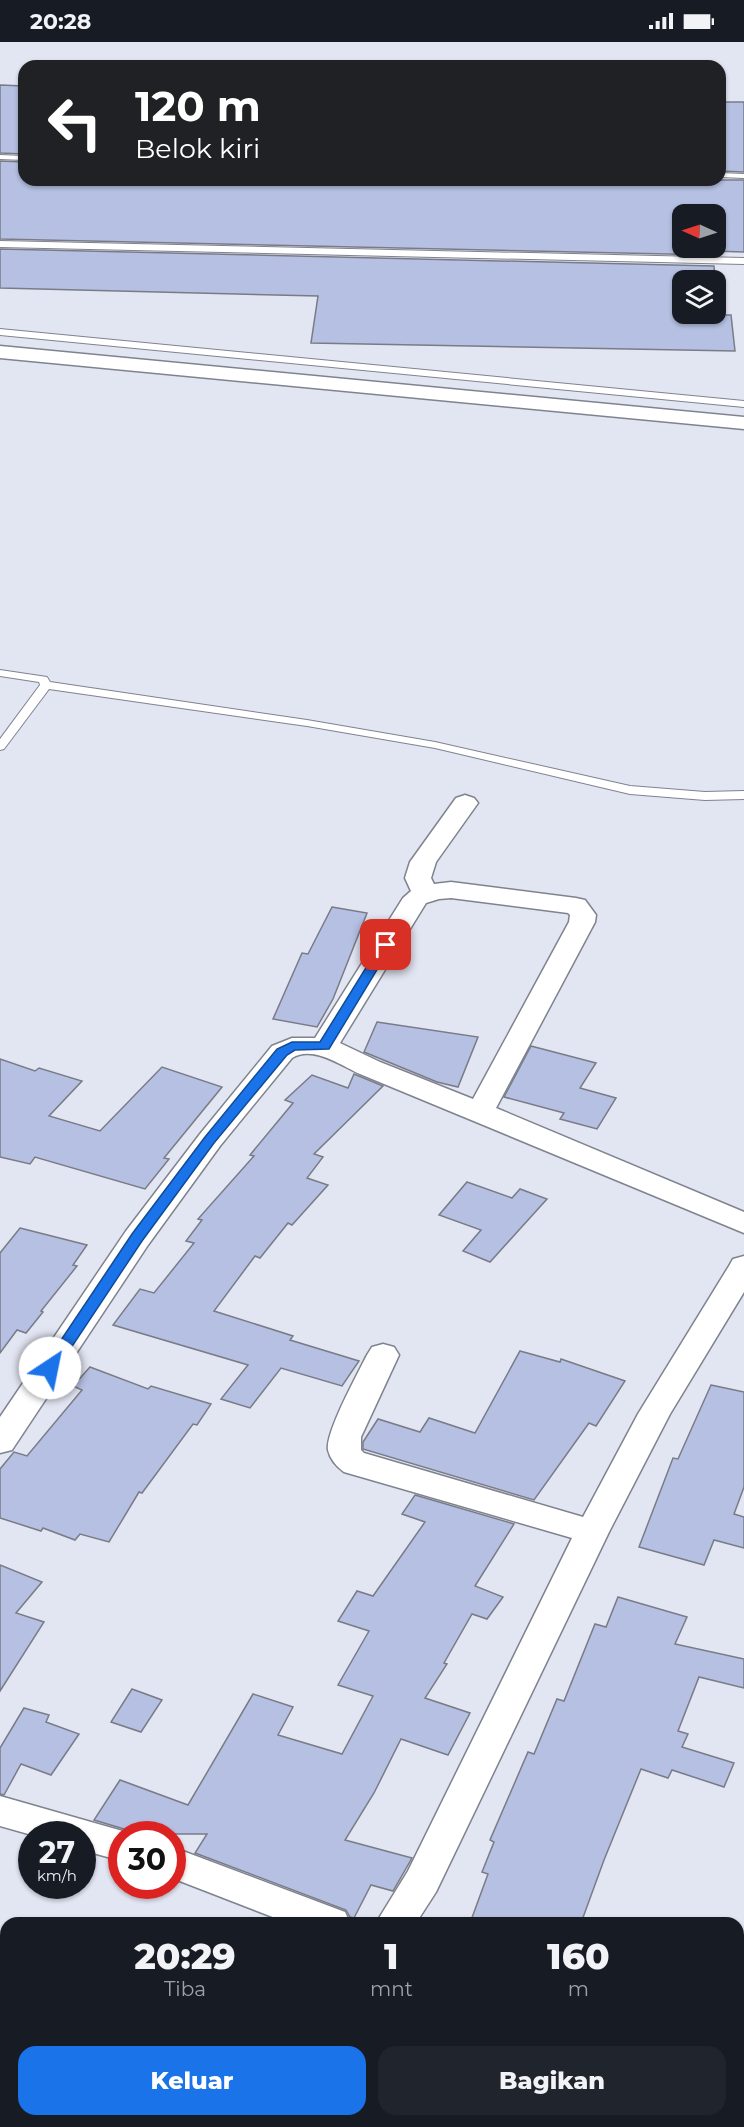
<!DOCTYPE html>
<html lang="id">
<head>
<meta charset="utf-8">
<style>
  :root { --surface:#171b24; --page:#20242c; --text:#f1f3f6; --muted:#9ea1a6; --accent:#1a73e8 }
  body { margin:0; font-family:Montserrat,sans-serif; background:var(--page); color:var(--text); height:100vh; display:flex; flex-direction:column; font-size:22px; white-space:nowrap }
  * { box-sizing:border-box; margin:0 }
  p { font-size:20px; color:var(--muted) }
  .icon { flex:none; width:33px; height:33px; fill:none; stroke:currentColor; stroke-width:2; stroke-linecap:round; stroke-linejoin:round }
  .map { position:relative; flex:1; overflow:hidden }
  .sheet { position:absolute; left:0px; top:1875px; width:744px; height:210px; display:flex; flex-direction:column; background:var(--surface); border-radius:18px 18px 0 0; box-shadow:0 2px 4px #0004 }
  .sheet>* { flex:none }
  .hud { position:absolute; left:18px; top:18px; width:708px; height:126px; border-radius:18px; box-shadow:0 2px 4px #0004; background:#202124; color:#fff; overflow:hidden }
  .needle { width:39px; rotate:273deg }
  .buttons { position:absolute; left:672px; top:162px; display:grid; gap:12px }
  .buttons a { display:grid; place-items:center; width:54px; height:54px; border-radius:12px; background:var(--surface); box-shadow:0 2px 4px #0004; font-size:30px }
  .speed { position:absolute; left:18px; top:1779px; display:flex; gap:12px; font-size:30px; font-weight:700; text-align:center }
  .speed>* { display:grid; place-content:center; width:78px; height:78px; border-radius:50%; background:var(--surface); box-shadow:0 2px 4px #0004; line-height:1 }
  .speed small { font-size:15px; font-weight:400 }
  .speed .limit { border:9px solid #d22; background:#fff; color:#111 }
  .pin { position:absolute; display:grid; place-items:center; width:51px; height:51px; color:#fff; margin:-26px; border-radius:12px; box-shadow:0 3px 9px #0006 }
  .me { position:absolute; width:66px; margin:-33px; rotate:34deg; stroke-linejoin:round; filter:drop-shadow(0 0 4px #0008) }
  .turn { display:flex; align-items:center; gap:21px; height:126px; padding:0 18px; font-size:27px }
  .turn .icon { width:78px; height:78px; stroke-width:2.5 }
  .turn b { display:block; font-size:42px; line-height:51px }
  .eta { display:flex; justify-content:space-evenly; align-items:center; height:102px; text-align:center }
  .eta b { font-size:36px; font-weight:800; line-height:42px }
  .action { display:flex; gap:12px; margin-top:auto; padding:12px 18px }
  .action a { flex:1; height:69px; border-radius:18px; background:var(--accent); color:#fff; font-size:24px; font-weight:800; line-height:69px; text-align:center }
  .action a+a { background:var(--page); color:var(--text) }
  .status { display:flex; justify-content:space-between; align-items:center; height:42px; padding:0 30px; background:var(--surface); direction:ltr }
  .status svg { height:16px; fill:currentColor }
  .map>svg:first-child { display:block }
</style>
</head>
<body>
<div class="status"><b>20:28</b><svg viewBox="0 0 49 12"><path d="M0 12V9h3v3zM5 12V6h3v6zM10 12V3h3v9zM15 12V0h3v12zM26 1h20v11H26zM47 4h2v5h-2z"/></svg></div>
<div class="map">
<svg width="744" height="2085" viewBox="0 0 744 2085">
  <rect width="100%" height="100%" fill="#e2e5f2"/>
  <!-- building -->
  <g fill="#b5c0e2" stroke="#797c87" stroke-width="1.5" fill-rule="evenodd">
    <polygon points="0,43 24,44 24,112 0,111"/>
    <polygon points="720,60 744,60 744,130 720,129"/>
    <path d="M0 119 24 120V138H744V210L712 209 713 213 0 197ZM682 172H716V206H682Z"/>
    <polygon points="0,207 714,224 715,238 682,238 682,272 716,272 716,249 717,273 731,273 735,309 311,301 318,254 0,246"/>
    <polygon points="332,865 367,871 333,957 317,985 273,977 302,911 308,912"/>
    <polygon points="377,980 478,995 458,1045 437,1040 364,1010"/>
    <polygon points="531,1004 596,1021 580,1046 616,1056 597,1087 560,1077 564,1071 504,1055"/>
    <polygon points="0,1017 35,1029 39,1026 82,1039 49,1074 100,1089 162,1025 222,1045 164,1116 169,1117 145,1147 35,1115 30,1122 0,1115"/>
    <polygon points="354,1032 383,1044 314,1112 323,1115 307,1136 328,1143 292,1183 288,1181 260,1216 255,1214 214,1269 293,1294 290,1298 359,1319 342,1344 281,1326 250,1366 221,1357 248,1323 113,1283 140,1247 154,1251 194,1201 186,1199 202,1178 198,1177 254,1114 250,1113 293,1061 285,1058 312,1033 348,1046"/>
    <polygon points="467,1140 512,1156 520,1147 547,1157 490,1220 463,1209 481,1188 439,1173"/>
    <polygon points="20,1186 87,1203 73,1223 77,1224 41,1269 43,1270 26,1291 17,1288 0,1311 0,1211"/>
    <polygon points="520,1309 560,1320 561,1317 625,1339 596,1384 589,1381 534,1458 363,1407 363,1400 378,1377 420,1390 429,1376 475,1391"/>
    <polygon points="90,1325 148,1347 151,1344 211,1362 197,1383 193,1382 142,1451 139,1450 109,1500 80,1492 75,1498 43,1486 41,1489 0,1476 0,1427 14,1410 27,1414 82,1348 73,1344"/>
    <polygon points="711,1343 744,1350 744,1445 734,1472 744,1475 744,1506 714,1498 704,1523 639,1505 673,1416 678,1417"/>
    <polygon points="415,1453 514,1482 475,1544 503,1555 487,1577 472,1572 444,1621 447,1622 425,1656 470,1671 448,1713 401,1697 374,1751 345,1798 412,1816 393,1849 371,1843 354,1876 350,1875 346,1868 195,1811 207,1792 135,1792 134,1790 94,1778 120,1738 188,1763 253,1652 293,1665 278,1693 342,1712 373,1654 338,1643 369,1589 338,1579 357,1549 373,1554 425,1480 402,1472"/>
    <polygon points="0,1523 42,1540 16,1571 44,1580 0,1649"/>
    <polygon points="618,1555 687,1575 675,1602 744,1617 744,1646 699,1635 678,1689 688,1692 682,1705 734,1721 724,1745 672,1728 668,1736 641,1727 604,1818 581,1881 470,1881 488,1832 482,1830 494,1800 490,1798 528,1710 534,1712 557,1657 564,1659 595,1582 606,1585"/>
    <polygon points="132,1647 162,1658 141,1690 111,1680"/>
    <polygon points="24,1666 49,1673 46,1680 79,1692 51,1733 21,1722 4,1753 0,1752 0,1706"/>
  </g>
  <g fill="none" stroke-linecap="round" stroke-linejoin="round">
    <defs>
      <g id="lane">
        <polygon points="0,113 24,114 24,118 0,117"/>
        <polygon points="720,131 744,132 744,136 720,135"/>
        <polygon points="0,199 744,216 744,222 0,205"/>
        <polygon points="0,287 744,359 744,365 0,293"/>
        <polygon points="0,628 47,635 50,640 307,678 435,700 630,744 705,750 744,749 744,757 705,758 630,752 435,706 307,684 49,647 4,707 0,708 0,697 40,643 39,640 0,634"/>
      </g>
      <g id="street">
        <polygon points="0,304 744,375 744,387 0,316"/>
        <path d="M465 753 474 756 478 761 436 820 431 836 434 842 451 840 576 856 585 858 596 873 595 880 496 1066 744 1170V1191L360 1032C340 1023 313 1003 292 1016L220 1104 148 1203 12 1408 0 1411V1375L126 1189 200 1092 272 1004 292 996H315L403 856 411 849 405 836 410 820 456 756ZM451 856 568 871 570 873 569 880 473 1057 380 1020 340 1001 426 861 439 857Z"/>
        <path d="M744 1214V1250L670 1372 609 1490 436 1850 416 1881H376L408 1829 572 1496 344 1430C337 1425 330 1417 328 1408 325 1391 358 1331 367 1313L372 1305 383 1302 394 1305 399 1313 361 1395V1408L364 1411 583 1475 638 1372 729 1224 733 1217Z"/>
        <polygon points="0,1754 133,1792 122,1792 122,1819 82,1808 82,1792 32,1793 0,1784"/>
        <polygon points="172,1805 345,1870 350,1881 288,1881 172,1836"/>
        <polygon points="738,1998 744,2000 744,2034 738,2032"/>
      </g>
    </defs>
    <!-- lane casing -->
    <use href="#lane" stroke="#7f838e" stroke-width="2"/>
    <!-- street casing -->
    <use href="#street" stroke="#7f838e" stroke-width="3"/>
    <!-- lane -->
    <use href="#lane" fill="#fff" fill-rule="evenodd"/>
    <!-- street -->
    <use href="#street" fill="#fff" fill-rule="evenodd"/>
  </g>
  <!-- route -->
  <polygon fill="#1a73e8" stroke="#114b97" stroke-width="1.5" points="386,899 392,903 329,1007 295,1008 287,1013 214,1101 142,1199 55,1330 45,1330 42,1326 45,1322 132,1192 205,1095 277,1007 292,1000 320,1000 380,903"/>
</svg>
<div class="buttons">
<a><svg class="needle" viewBox="-14 -14 28 28"><path d="M0-13l5 13h-10z" fill="#e53935"/><path d="M0 13l5-13h-10z" fill="#9ea1a6"/></svg></a>
<a><svg class="icon" aria-label="layers" viewBox="0 0 24 24"><path d="M12 4l9 5-9 5-9-5zM3 14l9 5 9-5"/></svg></a>
</div>
<div class="speed"><div>27<small>km/h</small></div><div class="limit">30</div></div>
<div class="pin" style="left:386px;top:903px;background:#d93025"><svg class="icon" aria-label="arrive" viewBox="0 0 24 24"><path d="M6 21V4h12l-3 4 3 4H6"/></svg></div>
<svg class="me" style="left:50px;top:1326px" viewBox="-20 -20 40 40"><circle r="19" fill="#fff"/><path d="M0-13L10 11 0 6-10 11z" fill="#1a73e8"/></svg>
<div class="hud">
<div class="turn"><svg class="icon" aria-label="left" viewBox="0 0 24 24"><path d="M17 20v-9H6M10 6l-5 5 5 5"/></svg><div><b>120 m</b>Belok kiri</div></div>
</div>
<section class="sheet">
<div class="eta">
<div><b>20:29</b><p>Tiba</p></div>
<div><b>1</b><p>mnt</p></div>
<div><b>160</b><p>m</p></div>
</div>
<div class="action"><a>Keluar</a><a>Bagikan</a></div>
</section>
</div>
</body>
</html>
